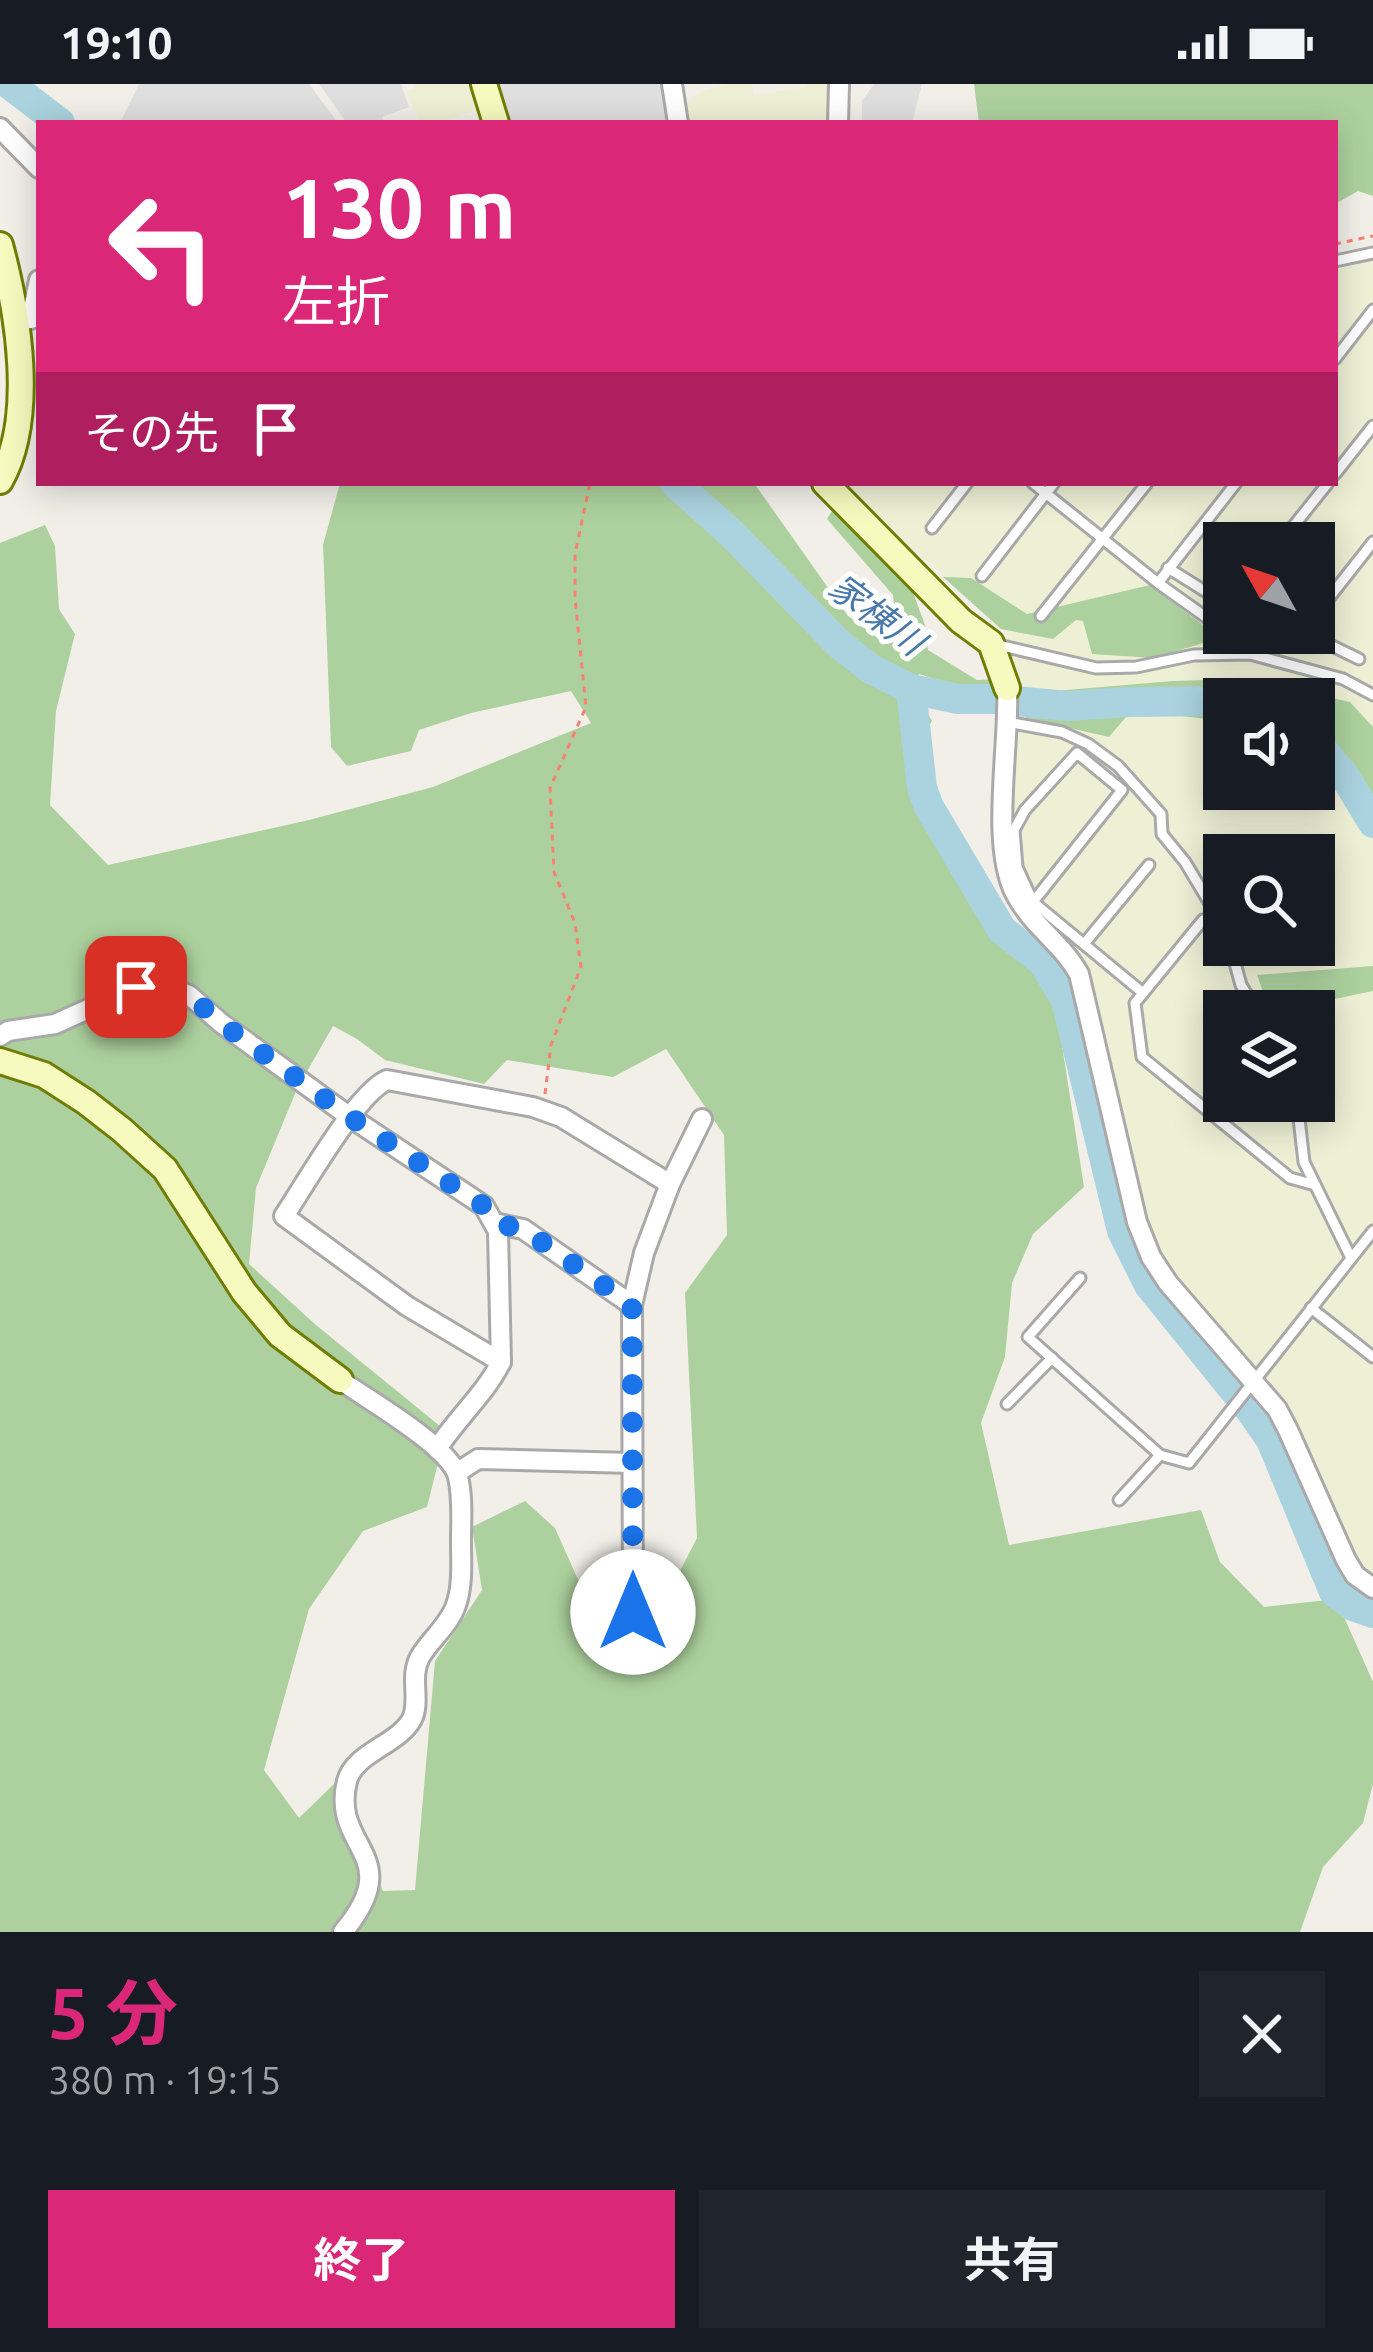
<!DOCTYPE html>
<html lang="ja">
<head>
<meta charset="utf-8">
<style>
  :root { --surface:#171b24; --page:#20242c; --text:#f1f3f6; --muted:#9ea1a6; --accent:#db2777 }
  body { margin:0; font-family:Ubuntu,"Noto Sans JP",sans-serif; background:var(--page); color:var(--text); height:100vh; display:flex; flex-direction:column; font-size:45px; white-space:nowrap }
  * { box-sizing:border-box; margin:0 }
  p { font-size:39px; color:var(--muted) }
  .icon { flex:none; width:66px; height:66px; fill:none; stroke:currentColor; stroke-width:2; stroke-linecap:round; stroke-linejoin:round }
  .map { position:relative; height:1848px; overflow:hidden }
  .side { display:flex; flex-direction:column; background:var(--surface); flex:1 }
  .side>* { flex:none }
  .banner { position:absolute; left:36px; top:36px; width:1302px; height:366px; border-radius:0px; box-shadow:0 6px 30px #0003; background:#db2777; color:#fff; overflow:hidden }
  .needle { width:78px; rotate:310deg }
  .fabs { position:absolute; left:1203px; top:438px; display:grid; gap:24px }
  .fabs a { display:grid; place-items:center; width:132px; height:132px; border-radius:0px; background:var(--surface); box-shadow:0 6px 30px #0003; font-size:60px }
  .pin { position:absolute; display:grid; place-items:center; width:102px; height:102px; color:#fff; margin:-51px; border-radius:24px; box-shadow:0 6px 18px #0006 }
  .me { position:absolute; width:132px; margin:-66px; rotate:0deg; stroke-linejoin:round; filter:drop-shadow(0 0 9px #0008) }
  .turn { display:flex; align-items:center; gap:42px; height:252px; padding:0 48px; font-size:54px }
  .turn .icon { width:156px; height:156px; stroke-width:2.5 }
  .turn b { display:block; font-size:84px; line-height:102px }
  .then { display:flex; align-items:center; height:114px; padding:0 48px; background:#0003; gap:24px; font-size:45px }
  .round { display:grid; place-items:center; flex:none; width:126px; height:126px; border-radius:0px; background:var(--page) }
  .headline { display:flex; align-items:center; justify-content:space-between; height:204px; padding:0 48px }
  h1 { font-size:72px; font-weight:700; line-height:90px; color:var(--accent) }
  .cta { display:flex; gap:24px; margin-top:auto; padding:24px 48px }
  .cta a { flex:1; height:138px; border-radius:0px; background:var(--accent); color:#fff; font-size:48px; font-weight:700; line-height:138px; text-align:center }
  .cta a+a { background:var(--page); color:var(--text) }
  .status { display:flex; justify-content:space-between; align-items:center; height:84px; padding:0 60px; background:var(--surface); direction:ltr }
  .status svg { height:33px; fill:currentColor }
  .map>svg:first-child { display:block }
</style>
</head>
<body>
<div class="status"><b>19:10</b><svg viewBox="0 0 49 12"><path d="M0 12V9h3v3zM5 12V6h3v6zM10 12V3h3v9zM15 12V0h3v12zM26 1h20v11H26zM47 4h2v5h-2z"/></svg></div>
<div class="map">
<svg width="1373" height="1848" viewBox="0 0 1373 1848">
  <rect width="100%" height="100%" fill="#f2efe9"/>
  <!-- residential -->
  <g fill="#e0dfdf">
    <polygon points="139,0 309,0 338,39 120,39"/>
    <polygon points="319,0 401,0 409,23 382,33 384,39 347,39"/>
    <polygon points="495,0 668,0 674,39 508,39"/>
    <polygon points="874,0 922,0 912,39 862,39 862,17"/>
  </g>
  <!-- farmland -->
  <g fill="#eef0d5" fill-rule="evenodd">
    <polygon points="414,0 479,0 487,21 441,39 421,39 406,8 415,4"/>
    <polygon points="729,0 752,0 754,11 805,3 805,0 836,0 833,30 827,35 808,39 683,39 681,22 704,6"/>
    <path d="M1373 161V1496L1357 1481 1290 1327 1208 1234 1172 1188 1148 1140 1107 958 1083 873 1029 820 1011 775 1013 646 1017 607 1006 548 846 406 849 399H1335V170ZM1224 459H1314V549H1224ZM1224 615H1314V705H1224ZM1224 771H1314V861H1224ZM1224 927H1314V1017H1224Z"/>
  </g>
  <!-- forest -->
  <g fill="#add19e" fill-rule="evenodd">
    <polygon points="974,0 1373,0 1373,112 1358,107 1335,120 1335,39 979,39"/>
    <path d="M340 399H754L848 532 884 558 897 546 893 511 827 435 832 427 908 495 925 541 928 566 977 596 999 595 988 604 944 598 919 590 912 602 932 637 907 676 927 724 977 800 1053 903 1084 1103 1033 1150 1012 1199 1005 1273 981 1339 1009 1461 1201 1426 1220 1478 1264 1523 1336 1515 1373 1598V1700L1363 1739 1323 1783 1300 1848H0V459L45 441 55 462 59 525 75 550 56 627 50 721 108 781 309 736 433 703 591 639 571 607 471 629 419 646 411 667 347 682 331 663 323 461ZM333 942 357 955 385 976 484 1000 507 976 613 993 666 965 724 1051 727 1151 685 1209 697 1454 662 1522 634 1540 584 1509 555 1444 525 1417 472 1443 482 1506 435 1577 415 1806 383 1807 338 1696 299 1734 264 1686 309 1525 363 1447 427 1423 446 1347 316 1241 249 1180 256 1104 297 1005Z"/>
    <polygon points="943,493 971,494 1027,530 1150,501 1220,554 1153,574 1092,570 1083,537 1076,536 1053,555 1001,545"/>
    <polygon points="1244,595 1350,618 1373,643 1373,719 1324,645 1314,650 1314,615 1224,615 1224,637 1132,626 1109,653 1026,634 1030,609 1173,597"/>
    <polygon points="1373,882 1373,907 1277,927 1270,927 1257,891"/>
  </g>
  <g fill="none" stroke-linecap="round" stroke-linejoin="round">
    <!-- river -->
    <g stroke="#aad3df" stroke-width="30">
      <polyline points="9,0 60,39"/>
      <polyline points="675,399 732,450 839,560 871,585 911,605 958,615 996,615 1067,622 1129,618 1224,617"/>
      <polyline points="911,605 922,704 929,723 1002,846 1043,878 1066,916 1122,1147 1149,1201 1251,1327 1271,1356 1334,1508 1353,1522 1373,1529"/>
      <polyline points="1314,656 1344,691 1373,739"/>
    </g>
    <defs>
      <g id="lane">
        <polyline points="1335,177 1373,169"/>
        <polyline points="1335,275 1373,226"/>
        <polyline points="1335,390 1373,342"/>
        <polyline points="1033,399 1158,499 1224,546"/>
        <polyline points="932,444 967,399"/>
        <polyline points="1280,459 1328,399"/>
        <polyline points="1168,484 1224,519"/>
        <polyline points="982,492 1054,399"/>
        <polyline points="1158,499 1236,399"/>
        <polyline points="1041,532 1147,399"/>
        <polyline points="1314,533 1373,458"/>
        <polyline points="1290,549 1324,558 1359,575"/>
        <polyline points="994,560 1096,584 1136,583 1194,571 1250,570 1343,595 1373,611"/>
        <polyline points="1007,638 1062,648 1088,660 1118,682 1161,730 1162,750 1185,778 1224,843"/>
        <polyline points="1033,818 1017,783 1014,746 1025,726 1077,669 1122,706 1033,818 1143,909"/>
        <polyline points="1203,836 1135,919 1142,973 1290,1094 1315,1101"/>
        <polyline points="1084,860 1149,781"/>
        <polyline points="1230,861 1241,901 1257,927"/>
        <polyline points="1297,1017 1304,1078 1351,1174"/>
        <polyline points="1080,1194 1028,1253 1160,1371 1189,1379 1373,1147"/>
        <polyline points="1311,1224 1373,1273"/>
        <polyline points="1007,1320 1052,1274"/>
        <polyline points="1119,1416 1160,1371"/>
      </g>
      <g id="street">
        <polyline points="672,0 678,39"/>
        <polyline points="838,39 839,0"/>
        <polyline points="0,44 39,84"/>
        <polyline points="15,236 31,235 39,196"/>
        <path d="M1007 604C1010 661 990 759 1015 809 1031 841 1062 859 1079 890L1137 1138 1151 1173 1168 1199 1277 1325 1288 1346 1346 1476 1355 1491 1373 1504"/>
        <path d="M0 952 8 947 55 940 137 903 160 899 189 911 221 939 350 1033 484 1122 498 1147 501 1278C485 1310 457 1334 437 1365"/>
        <polyline points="494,1139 523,1145 632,1221"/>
        <path d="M501 1278 407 1222 284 1132C305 1101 356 1010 387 996L533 1023 561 1033 670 1100"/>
        <path d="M340 1296C367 1315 451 1363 458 1393 463 1414 461 1437 461 1457 461 1478 463 1501 456 1521 450 1540 430 1556 420 1573 409 1593 421 1617 412 1635 398 1661 355 1668 347 1697 330 1765 408 1770 343 1848"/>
        <polyline points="458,1388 478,1375 632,1379"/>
        <polyline points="633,1529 632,1221 644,1169 670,1100 702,1035"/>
      </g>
      <g id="secondary">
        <polyline points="484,0 496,39"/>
        <path d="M0 161C18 228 36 334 0 397"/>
        <polyline points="825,399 961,537 991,559 1007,604"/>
        <polyline points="0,977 44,991 86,1018 122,1046 165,1085 244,1208 280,1251 340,1296"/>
      </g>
    </defs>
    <!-- lane casing -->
    <use href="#lane" stroke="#a9a9a9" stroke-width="15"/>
    <!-- street casing -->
    <use href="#street" stroke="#a9a9a9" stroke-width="24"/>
    <!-- secondary casing -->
    <use href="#secondary" stroke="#707d05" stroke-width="30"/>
    <!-- path -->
    <g stroke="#fa8072" stroke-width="3" stroke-dasharray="6 6" stroke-linecap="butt">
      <polyline points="1335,160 1373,152"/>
      <polyline points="545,1010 551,961 581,883 575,839 554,788 550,704 586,623 575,514 575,470 590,399"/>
    </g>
    <!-- lane -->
    <use href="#lane" stroke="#fff" stroke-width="9"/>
    <!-- street -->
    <use href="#street" stroke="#fff" stroke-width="18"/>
    <!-- secondary -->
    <use href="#secondary" stroke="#f7fabf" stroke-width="24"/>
  </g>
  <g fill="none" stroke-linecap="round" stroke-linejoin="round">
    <!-- route -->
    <polyline stroke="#1a73e8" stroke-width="21" stroke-dasharray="0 37.8" points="136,903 160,899 189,911 221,939 350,1033 484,1122 494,1139 523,1145 632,1221 633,1528"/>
  </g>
  <g text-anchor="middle" stroke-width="10" stroke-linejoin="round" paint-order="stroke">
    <!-- water labels -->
    <g font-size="36" font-style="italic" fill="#4a7aab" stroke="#fff">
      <text transform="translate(877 530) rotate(37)" y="13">家棟川</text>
    </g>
  </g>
</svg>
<div class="fabs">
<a><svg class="needle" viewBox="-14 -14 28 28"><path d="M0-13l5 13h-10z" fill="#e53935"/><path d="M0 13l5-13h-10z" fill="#9ea1a6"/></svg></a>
<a><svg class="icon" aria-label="sound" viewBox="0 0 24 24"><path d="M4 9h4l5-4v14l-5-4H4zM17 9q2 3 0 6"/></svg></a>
<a><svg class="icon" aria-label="search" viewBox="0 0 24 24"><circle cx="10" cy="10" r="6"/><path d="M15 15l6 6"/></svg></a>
<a><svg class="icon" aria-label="layers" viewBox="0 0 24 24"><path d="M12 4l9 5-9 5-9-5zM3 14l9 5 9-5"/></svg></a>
</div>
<div class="pin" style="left:136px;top:903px;background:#d93025"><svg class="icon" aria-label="arrive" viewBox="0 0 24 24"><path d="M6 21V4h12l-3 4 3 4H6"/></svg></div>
<svg class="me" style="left:633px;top:1528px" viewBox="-20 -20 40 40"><circle r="19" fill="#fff"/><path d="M0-13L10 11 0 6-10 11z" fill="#1a73e8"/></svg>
<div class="banner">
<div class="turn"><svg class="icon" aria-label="left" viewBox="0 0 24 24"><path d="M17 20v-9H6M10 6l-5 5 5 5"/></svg><div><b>130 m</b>左折</div></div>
<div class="then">その先<svg class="icon" aria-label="arrive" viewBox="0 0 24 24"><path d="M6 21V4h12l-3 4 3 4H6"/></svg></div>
</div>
</div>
<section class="side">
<div class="headline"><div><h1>5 分</h1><p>380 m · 19:15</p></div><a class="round"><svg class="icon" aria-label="close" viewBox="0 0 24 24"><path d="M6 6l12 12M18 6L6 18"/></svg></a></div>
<div class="cta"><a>終了</a><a>共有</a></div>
</section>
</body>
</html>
